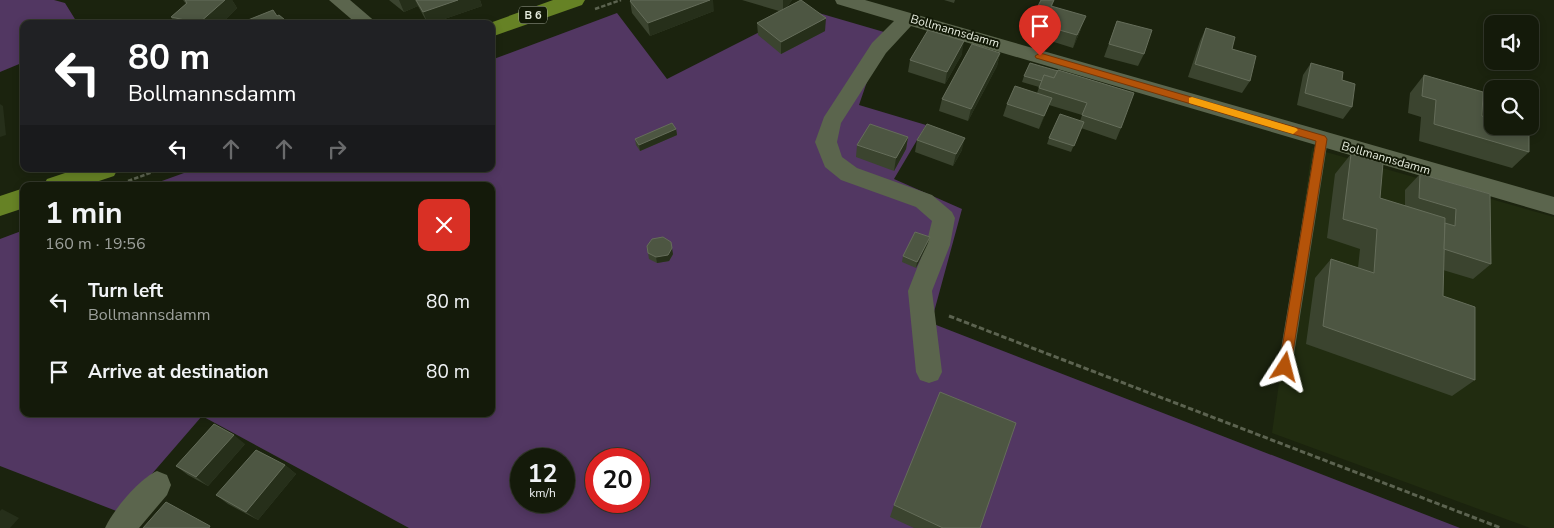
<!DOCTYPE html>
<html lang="en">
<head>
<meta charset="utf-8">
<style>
  :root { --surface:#141a0a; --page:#1d2313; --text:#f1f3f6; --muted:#9da19c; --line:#33382b }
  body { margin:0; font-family:"Nunito Sans",sans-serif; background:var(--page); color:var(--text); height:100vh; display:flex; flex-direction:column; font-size:19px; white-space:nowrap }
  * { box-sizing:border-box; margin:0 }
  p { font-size:16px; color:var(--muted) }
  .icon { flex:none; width:28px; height:28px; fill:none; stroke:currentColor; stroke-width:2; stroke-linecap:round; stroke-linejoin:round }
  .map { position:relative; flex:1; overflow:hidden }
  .sheet { position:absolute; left:20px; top:182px; width:475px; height:235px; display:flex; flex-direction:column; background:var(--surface); border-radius:10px; box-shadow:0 2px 8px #0003,0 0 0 1px var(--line) }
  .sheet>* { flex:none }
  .hud { position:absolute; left:20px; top:20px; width:475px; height:152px; border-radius:10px; box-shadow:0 2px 8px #0003,0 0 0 1px var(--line); background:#202124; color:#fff; overflow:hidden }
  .fabs { position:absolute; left:1484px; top:15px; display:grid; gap:10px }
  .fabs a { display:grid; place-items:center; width:55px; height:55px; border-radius:10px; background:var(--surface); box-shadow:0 2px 8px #0003,0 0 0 1px var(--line); font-size:25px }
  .speed { position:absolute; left:510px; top:448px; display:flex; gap:10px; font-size:25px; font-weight:700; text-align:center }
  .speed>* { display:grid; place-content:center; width:65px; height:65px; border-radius:50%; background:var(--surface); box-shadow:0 2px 8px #0003,0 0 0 1px var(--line); line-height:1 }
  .speed small { font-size:12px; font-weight:400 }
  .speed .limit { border:8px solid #d22; background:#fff; color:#111 }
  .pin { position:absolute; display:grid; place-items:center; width:42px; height:42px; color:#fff; margin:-51px -21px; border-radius:50% 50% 50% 0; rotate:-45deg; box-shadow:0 0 5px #0007 }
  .pin .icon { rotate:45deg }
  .me { position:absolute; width:55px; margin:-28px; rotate:9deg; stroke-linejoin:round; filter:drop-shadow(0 0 4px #0008) }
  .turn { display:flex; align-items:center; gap:18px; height:105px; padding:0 25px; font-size:22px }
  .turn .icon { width:65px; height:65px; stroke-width:2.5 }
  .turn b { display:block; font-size:35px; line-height:42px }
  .lanes { display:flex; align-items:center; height:48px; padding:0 25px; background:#0003; justify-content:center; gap:25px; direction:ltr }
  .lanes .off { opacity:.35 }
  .round { display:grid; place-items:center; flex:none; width:52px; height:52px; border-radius:10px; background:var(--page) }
  .overview { display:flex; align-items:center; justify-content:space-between; height:85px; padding:0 25px }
  h1 { font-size:30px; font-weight:700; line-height:38px }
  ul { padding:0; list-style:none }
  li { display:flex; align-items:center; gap:15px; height:70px; padding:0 25px }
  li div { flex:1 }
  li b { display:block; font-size:19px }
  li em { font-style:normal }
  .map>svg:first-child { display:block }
</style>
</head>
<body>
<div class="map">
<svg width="1554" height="528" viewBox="0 0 1554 528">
  <rect width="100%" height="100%" fill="#1b230e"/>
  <!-- built -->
  <polygon fill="#212c10" points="1312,148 1554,217 1554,528 1530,528 1272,433"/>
  <!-- green -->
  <g fill="#523762" fill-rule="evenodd">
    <polygon points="0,0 54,0 65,3 78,24 24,24 24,62 0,72"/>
    <path d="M805 9 884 32 859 105 926 125 894 179 962 209 931 323 1460 528H409L202 416 119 512 0 466V239L24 230V414H491V186H148L195 169H491V60L617 13 667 79ZM521 459H564V501H521ZM596 459H639V501H596Z"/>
  </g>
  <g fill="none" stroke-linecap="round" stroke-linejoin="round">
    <!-- path-far1 -->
    <g stroke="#5c6350" stroke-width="2.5" stroke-dasharray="4.5 2" stroke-linecap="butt">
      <polyline points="595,9 621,0"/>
      <polyline points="128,181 161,169"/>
    </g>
    <!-- path -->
    <polyline stroke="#5c6350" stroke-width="3" stroke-dasharray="5.5 2.5" stroke-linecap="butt" points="949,316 1501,528"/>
    <!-- lane -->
    <polygon fill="#5b654d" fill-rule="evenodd" points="1322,135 1328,139 1292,367 1290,371 1285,373 1280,371 1278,367 1316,139"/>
    <!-- street -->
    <g fill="#5b654d" fill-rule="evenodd">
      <polygon points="329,0 350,0 378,24 357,24"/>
      <polygon points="835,0 865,0 1554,197 1554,215 911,26 886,53 841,123 837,142 842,157 857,168 932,195 952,212 955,218 950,245 932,291 942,372 938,380 929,383 920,380 916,372 908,291 926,245 932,221 916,207 841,180 825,167 815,142 824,117 872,43 894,21 837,4"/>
      <path d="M157 471 167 475 171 485 167 495 139 528H105C113 510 140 478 157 471Z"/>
    </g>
    <!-- primary -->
    <g fill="#668225" fill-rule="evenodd">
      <polygon points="553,0 585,0 582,5 491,37 491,24 487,24"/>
      <polygon points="77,169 118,169 114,176 84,186 43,186 47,179"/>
      <polygon points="24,188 24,208 0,216 0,196"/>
    </g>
  </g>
  <!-- wall -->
  <g fill="#3b442f">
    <polygon points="183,0 232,0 237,8 221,24 176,24 171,17 186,4"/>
    <polygon points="389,0 480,0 482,6 430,24 428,24 418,6 404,12"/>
    <polygon points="742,0 792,0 787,7 825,31 781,54 758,35 757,23 779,11"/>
    <polygon points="944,0 955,0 954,3"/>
    <polygon points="1054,0 1052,7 1081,29 1073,48 1038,37 1041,30 1031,27 1034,14"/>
    <polygon points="630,1 714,11 650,36 632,13"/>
    <polygon points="1117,21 1144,54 1138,66 1104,57"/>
    <polygon points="1206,28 1232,49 1250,81 1242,93 1188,77 1200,41"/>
    <polygon points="1000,53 997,66 968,121 939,111 942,99"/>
    <polygon points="962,54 945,84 908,72 910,60"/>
    <polygon points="1030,63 1121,128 1116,140 1081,128 1071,152 1047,144 1049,138 1080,121 1082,115 1049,105 1039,129 1003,116 1007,104 1037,93 1039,87 1022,82 1024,76"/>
    <polygon points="1311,63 1342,80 1352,107 1343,119 1297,105 1303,75"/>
    <polygon points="1424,75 1482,116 1529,152 1512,168 1419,141 1421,117 1408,113 1410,93"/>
    <polygon points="676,129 677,135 640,151 636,145 635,139"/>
    <polygon points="908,137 906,149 894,171 856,157 857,145"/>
    <polygon points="917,140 962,150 953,166 915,152"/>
    <polygon points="1351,154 1380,198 1405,206 1405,190 1420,174 1490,194 1491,264 1473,279 1443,270 1443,296 1475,380 1452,396 1306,344 1315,278 1331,259 1358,268 1360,249 1327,238 1335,174"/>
    <polygon points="928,243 916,268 902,262 903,256"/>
    <polygon points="647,246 673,254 669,261 657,263 649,259"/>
    <polygon points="245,444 208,486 188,475 176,466"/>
    <polygon points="285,465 296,474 258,520 228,504 216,495"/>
    <polygon points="894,505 980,528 914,528 890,517"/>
  </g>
  <!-- shaded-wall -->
  <g fill="#262f1a">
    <polygon points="225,0 232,0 237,8 221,24 200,24 199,23"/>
    <polygon points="399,0 415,0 418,6 404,12"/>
    <polygon points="458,0 480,0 482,6 430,24 428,24 423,12"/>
    <polygon points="710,0 713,0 714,11 650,36 648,23"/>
    <polygon points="783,0 792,0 783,12"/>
    <polygon points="1086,16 1081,29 1073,48 1077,35"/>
    <polygon points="826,18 825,31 781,54 781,42"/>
    <polygon points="964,41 962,54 945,84 947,72"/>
    <polygon points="1000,53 997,66 968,121 971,109"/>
    <polygon points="1052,98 1047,111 1039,129 1044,116"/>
    <polygon points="0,104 3,106 6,135 0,137"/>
    <polygon points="676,129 677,135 640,151 639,145"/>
    <polygon points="908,137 906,149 894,171 896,158"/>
    <polygon points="965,138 962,150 953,166 956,154"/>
    <polygon points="930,237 928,243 916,268 917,262"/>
    <polygon points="672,248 673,254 669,261 657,263 656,257"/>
    <polygon points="234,435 245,444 208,486 196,477"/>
    <polygon points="285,465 296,474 258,520 246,512"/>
    <polygon points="2,509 19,518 10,528 0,528 0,511"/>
  </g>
  <!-- building -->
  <g fill="#4d5642" stroke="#656d5a">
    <polygon points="185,0 225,0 199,23 171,17 187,3"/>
    <polygon points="416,0 458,0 423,12"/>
    <polygon points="631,0 710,0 648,23 630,1"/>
    <polygon points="801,0 826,18 781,42 757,23"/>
    <polygon points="1041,0 1054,0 1051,6 1086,16 1077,35 1042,25 1046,18 1034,14"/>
    <polygon points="273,10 277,16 279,15 290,24 238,24"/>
    <polygon points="1117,21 1152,30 1144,54 1109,44"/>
    <polygon points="1206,28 1235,37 1232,49 1256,56 1250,81 1195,64"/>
    <polygon points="928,30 964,41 947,72 910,60"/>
    <polygon points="972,44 1000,53 971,109 942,99"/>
    <polygon points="1030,63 1058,71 1054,78 1044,75 1042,81 1024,76"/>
    <polygon points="1311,63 1343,72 1342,80 1355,84 1352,107 1305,93"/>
    <polygon points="1058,70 1134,93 1121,128 1082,115 1087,103 1039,88 1044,75 1054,78"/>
    <polygon points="1424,75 1483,92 1482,116 1492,119 1492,126 1517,126 1529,130 1529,152 1434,124 1436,100 1422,96"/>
    <polygon points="1015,86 1052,98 1044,116 1007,104"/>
    <polygon points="1060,114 1084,122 1074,146 1049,138"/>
    <polygon points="672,123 676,129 639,145 635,139"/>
    <polygon points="870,124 908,137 896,158 857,145"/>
    <polygon points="927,124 965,138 956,154 917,140"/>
    <polygon points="1351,154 1383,163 1380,198 1445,218 1443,296 1475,307 1475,380 1323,326 1331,259 1374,273 1377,229 1343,219"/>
    <polygon points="1420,174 1490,194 1491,264 1444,249 1445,223 1455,226 1456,209 1419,198"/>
    <polygon points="915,232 930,237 917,262 903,256"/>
    <polygon points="663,237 671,242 672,248 668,255 656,257 648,253 647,246 652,239"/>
    <polygon points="940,392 1016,423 980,528 943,528 894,505"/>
    <polygon points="214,424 234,435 196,477 176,466"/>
    <polygon points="256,450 285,465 246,512 216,495"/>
    <polygon points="166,502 210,526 209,528 143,528"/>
  </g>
  <!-- route -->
  <polygon fill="#b45309" stroke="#753606" points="1040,53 1325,136 1327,139 1290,371 1285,372 1281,371 1279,367 1316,141 1036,58 1035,56"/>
  <!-- slow -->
  <polygon fill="#f59e0b" points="1192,97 1296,128 1298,130 1293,134 1189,103 1189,98"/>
  <g text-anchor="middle" stroke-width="4" stroke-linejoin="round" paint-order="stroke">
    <!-- shield labels -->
    <rect fill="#121906" stroke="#a6ad9d" stroke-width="1" x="519" y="6.5" width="28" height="17" rx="4"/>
    <g font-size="11" font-weight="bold" fill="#e6ecde">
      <text x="533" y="19">B 6</text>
    </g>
    <!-- street labels -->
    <g font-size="12" fill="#e6ecde" stroke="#121906">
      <text transform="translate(955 31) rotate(16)" y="4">Bollmannsdamm</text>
      <text transform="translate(1386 158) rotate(16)" y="4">Bollmannsdamm</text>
    </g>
  </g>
</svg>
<div class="fabs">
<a><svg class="icon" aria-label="sound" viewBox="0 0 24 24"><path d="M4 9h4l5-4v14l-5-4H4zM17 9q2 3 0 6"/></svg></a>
<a><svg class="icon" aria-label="search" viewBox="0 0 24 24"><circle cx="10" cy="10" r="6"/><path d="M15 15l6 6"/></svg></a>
</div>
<div class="speed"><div>12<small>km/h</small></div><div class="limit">20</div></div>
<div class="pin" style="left:1040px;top:56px;background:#d93025"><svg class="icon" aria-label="arrive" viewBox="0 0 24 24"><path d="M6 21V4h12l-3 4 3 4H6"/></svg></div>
<svg class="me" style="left:1285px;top:367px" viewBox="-20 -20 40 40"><path d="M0-17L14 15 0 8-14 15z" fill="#b45309" stroke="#fff" stroke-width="4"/></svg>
<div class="hud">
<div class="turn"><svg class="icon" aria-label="left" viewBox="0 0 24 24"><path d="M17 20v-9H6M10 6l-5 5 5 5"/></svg><div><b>80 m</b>Bollmannsdamm</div></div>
<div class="lanes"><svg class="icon" aria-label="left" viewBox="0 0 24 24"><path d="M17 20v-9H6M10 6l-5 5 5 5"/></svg><svg class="icon off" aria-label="ahead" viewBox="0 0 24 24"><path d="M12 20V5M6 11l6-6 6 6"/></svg><svg class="icon off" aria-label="ahead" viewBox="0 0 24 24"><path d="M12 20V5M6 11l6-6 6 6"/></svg><svg class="icon off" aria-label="right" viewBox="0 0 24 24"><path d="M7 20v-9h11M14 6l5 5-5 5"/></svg></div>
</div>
<section class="sheet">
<div class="overview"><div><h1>1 min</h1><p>160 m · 19:56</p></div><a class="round" style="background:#d93025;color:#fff"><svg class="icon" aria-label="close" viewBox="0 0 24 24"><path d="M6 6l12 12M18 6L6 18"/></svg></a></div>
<ul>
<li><svg class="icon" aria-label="left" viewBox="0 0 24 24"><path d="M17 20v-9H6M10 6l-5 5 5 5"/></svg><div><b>Turn left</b><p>Bollmannsdamm</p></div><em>80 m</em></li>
<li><svg class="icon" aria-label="arrive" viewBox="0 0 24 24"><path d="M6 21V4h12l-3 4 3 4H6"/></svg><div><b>Arrive at destination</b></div><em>80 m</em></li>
</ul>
</section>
</div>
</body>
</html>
